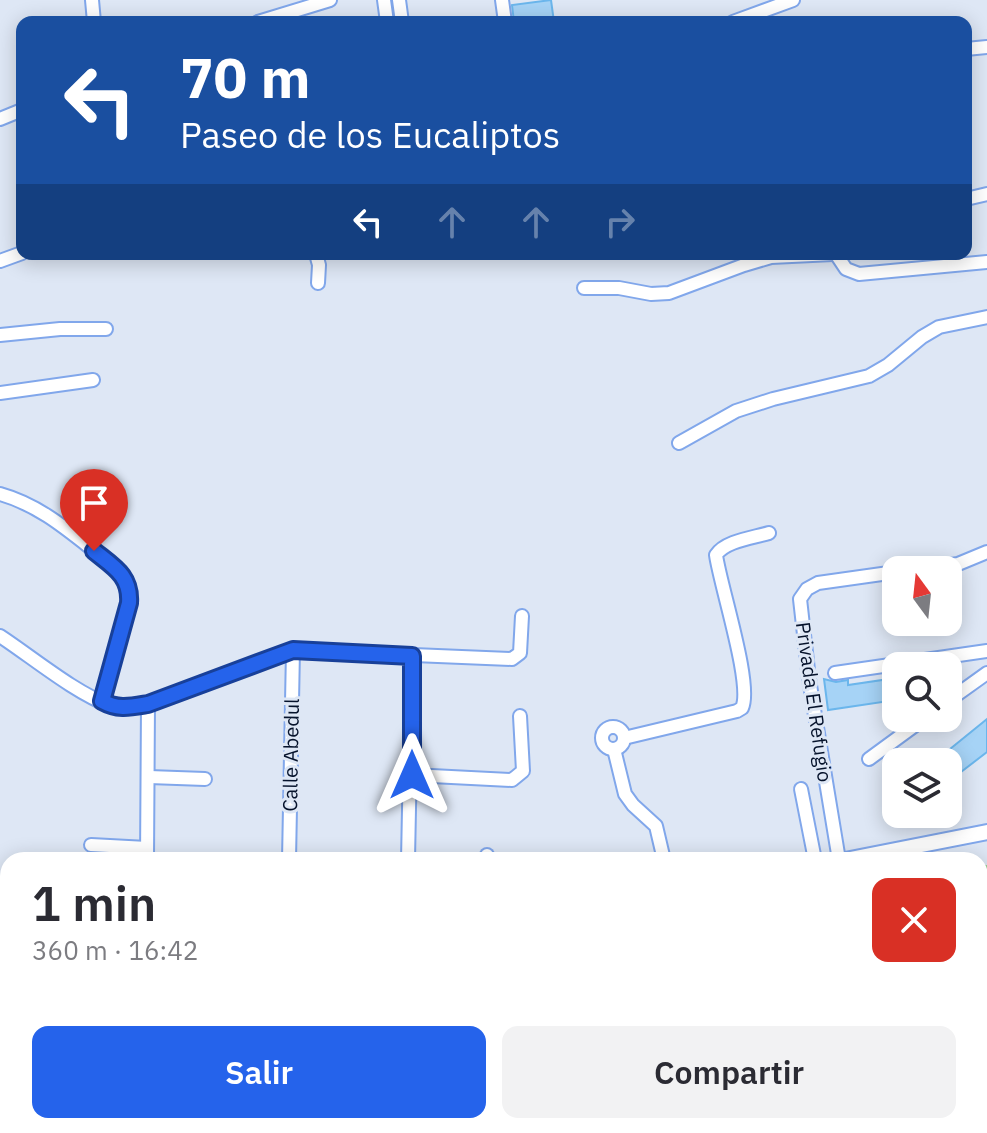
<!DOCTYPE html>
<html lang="es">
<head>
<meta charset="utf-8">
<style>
  :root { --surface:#fff; --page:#f2f2f3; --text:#2b2b33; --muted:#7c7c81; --accent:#2563eb }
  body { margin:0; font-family:"IBM Plex Sans",sans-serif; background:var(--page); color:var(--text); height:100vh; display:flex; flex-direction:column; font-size:30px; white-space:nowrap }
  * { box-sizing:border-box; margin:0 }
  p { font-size:26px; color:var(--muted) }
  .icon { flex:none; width:44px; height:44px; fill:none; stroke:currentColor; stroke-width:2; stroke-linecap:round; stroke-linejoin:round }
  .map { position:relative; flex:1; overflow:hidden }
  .sheet { position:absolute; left:0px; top:852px; width:988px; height:282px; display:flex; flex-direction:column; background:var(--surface); border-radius:24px 24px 0 0; box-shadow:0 4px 20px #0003 }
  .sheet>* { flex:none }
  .guide { position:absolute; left:16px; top:16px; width:956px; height:244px; border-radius:16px; box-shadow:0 4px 20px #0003; background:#1a4fa0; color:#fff; overflow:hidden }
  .needle { width:52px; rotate:345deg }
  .controls { position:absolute; left:882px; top:556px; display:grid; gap:16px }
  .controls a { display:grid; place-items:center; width:80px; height:80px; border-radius:16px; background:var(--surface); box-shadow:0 4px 20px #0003; font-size:40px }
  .pin { position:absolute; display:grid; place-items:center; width:68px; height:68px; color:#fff; margin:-82px -34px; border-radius:50% 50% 50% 0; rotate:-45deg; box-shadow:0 0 8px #0007 }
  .pin .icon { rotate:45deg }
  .me { position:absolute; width:88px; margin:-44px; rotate:0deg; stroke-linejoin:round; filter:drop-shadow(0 0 6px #0008) }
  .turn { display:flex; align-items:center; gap:28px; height:168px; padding:0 32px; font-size:36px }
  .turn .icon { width:104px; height:104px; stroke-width:2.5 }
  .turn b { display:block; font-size:56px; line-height:68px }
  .lanes { display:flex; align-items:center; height:76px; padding:0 32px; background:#0003; justify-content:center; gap:40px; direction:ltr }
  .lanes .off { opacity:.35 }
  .round { display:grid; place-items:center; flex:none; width:84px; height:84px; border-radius:16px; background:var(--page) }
  .overview { display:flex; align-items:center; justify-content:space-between; height:136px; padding:0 32px }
  h1 { font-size:48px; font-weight:600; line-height:60px }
  .primary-button { display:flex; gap:16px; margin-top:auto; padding:16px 32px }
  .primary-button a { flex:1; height:92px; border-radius:16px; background:var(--accent); color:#fff; font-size:32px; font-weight:600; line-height:92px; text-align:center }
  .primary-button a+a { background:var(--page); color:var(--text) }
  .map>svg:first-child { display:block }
</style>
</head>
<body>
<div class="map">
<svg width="987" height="1133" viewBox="0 0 987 1133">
  <rect width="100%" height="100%" fill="#dee7f5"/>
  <!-- green -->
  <polygon fill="#9ad193" points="987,865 987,1044 980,1045 980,866"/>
  <!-- building -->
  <g fill="#a6d3f6" stroke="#6bb6ec" stroke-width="2">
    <polygon points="551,0 554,22 514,22 512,5"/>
    <polygon points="896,678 896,700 828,710 824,679 836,682 848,680 848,685"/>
    <polygon points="987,719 987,752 948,782 948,762 934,762"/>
  </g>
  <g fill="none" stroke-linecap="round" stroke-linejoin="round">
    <defs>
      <g id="minor">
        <polyline points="92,0 94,22"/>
        <polyline points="384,0 387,22"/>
        <polyline points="399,0 402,22"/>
        <polyline points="502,0 505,22"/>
        <polyline points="258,22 330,0"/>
        <polyline points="733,22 793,0"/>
        <polyline points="966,49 987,47"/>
        <polyline points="0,119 22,110"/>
        <polyline points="966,199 987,194"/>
        <polyline points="316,254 319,265 318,283"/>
        <polyline points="836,254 846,269 859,274 987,262"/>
        <polyline points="0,261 22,253"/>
        <polyline points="584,288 619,288 651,294 669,293 744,265 771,257 833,254"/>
        <polyline points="0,335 60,329 106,329"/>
        <polyline points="0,393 93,380"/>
        <polyline points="679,443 736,411 773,399 869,376 888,365 922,337 939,327 987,317"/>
        <path d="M0 494C36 504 63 526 92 549 103 558 117 567 125 579 130 587 130 594 129 603L102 701"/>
        <polyline points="915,570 958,564 987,552"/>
        <path d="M0 636C32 657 75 693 111 706 123 710 136 706 148 704L293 650 512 659 520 653 522 616"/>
        <polyline points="835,673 987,651"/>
        <polyline points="948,701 987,673"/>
        <circle cx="613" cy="738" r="11"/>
        <path d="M624 738 737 711 742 708C753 685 720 585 716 555 725 541 752 538 769 533"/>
        <polyline points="614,749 625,794 633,805 656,826 664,860"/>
        <polyline points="869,759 925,718"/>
        <polyline points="412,775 512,780 523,771 520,716"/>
        <polyline points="149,777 205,779"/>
        <polyline points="801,789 815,860"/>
        <polyline points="91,845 147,848"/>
        <polyline points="147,860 148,704"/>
        <polyline points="289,860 293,650"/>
        <polyline points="408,860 412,656"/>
        <polyline points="487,860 487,855"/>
        <polyline points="839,860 809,679 800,599 807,589 818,583 896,572"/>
        <polyline points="980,1103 987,1120"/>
        <polyline points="0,1120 8,1121"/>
        <polyline points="47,1126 103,1133"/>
        <polyline points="670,1126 700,1133"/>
        <polyline points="889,1126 891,1133"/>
        <polyline points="120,1133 122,1126"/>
        <polyline points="391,1133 392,1126"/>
        <polyline points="660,1133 660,1126"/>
        <polyline points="851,1133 857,1126"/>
      </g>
      <g id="major">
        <polyline points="845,860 987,832"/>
        <polyline points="0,988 8,990"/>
      </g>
    </defs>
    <!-- minor casing -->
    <use href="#minor" stroke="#81a7eb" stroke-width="16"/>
    <!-- major casing -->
    <use href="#major" stroke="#81a7eb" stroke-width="18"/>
    <!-- minor -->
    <use href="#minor" stroke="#fff" stroke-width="12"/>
    <!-- major -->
    <use href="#major" stroke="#fff" stroke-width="14"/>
  </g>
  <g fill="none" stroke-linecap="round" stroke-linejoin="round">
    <defs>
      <path id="route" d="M94 551C114 567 131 576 129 603L102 701C118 710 130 707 148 704L293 650 412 656V775"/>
    </defs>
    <!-- route casing -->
    <use href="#route" stroke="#184099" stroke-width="20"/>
    <!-- route -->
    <use href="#route" stroke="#2563eb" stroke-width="14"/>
  </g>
  <g text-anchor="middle" stroke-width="6" stroke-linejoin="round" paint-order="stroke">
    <!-- street labels -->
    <g font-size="20" fill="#06132c" stroke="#dee7f5">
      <text transform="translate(814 702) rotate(82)" y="7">Privada El Refugio</text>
      <text transform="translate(291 755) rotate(-89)" y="7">Calle Abedul</text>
    </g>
  </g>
</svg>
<div class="controls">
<a><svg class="needle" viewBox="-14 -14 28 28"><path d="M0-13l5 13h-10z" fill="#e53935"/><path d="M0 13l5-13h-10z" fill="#7c7c81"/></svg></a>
<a><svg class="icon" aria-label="search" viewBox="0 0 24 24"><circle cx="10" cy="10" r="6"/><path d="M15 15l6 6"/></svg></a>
<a><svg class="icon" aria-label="layers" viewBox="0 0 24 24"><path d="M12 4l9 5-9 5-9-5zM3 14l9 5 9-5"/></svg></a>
</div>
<div class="pin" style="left:94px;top:551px;background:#d93025"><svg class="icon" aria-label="arrive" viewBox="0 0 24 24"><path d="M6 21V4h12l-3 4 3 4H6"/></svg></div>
<svg class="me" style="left:412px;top:775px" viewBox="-20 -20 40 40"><path d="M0-17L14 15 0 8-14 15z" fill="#2563eb" stroke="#fff" stroke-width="4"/></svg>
<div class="guide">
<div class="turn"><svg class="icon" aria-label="left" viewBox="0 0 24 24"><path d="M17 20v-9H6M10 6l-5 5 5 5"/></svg><div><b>70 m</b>Paseo de los Eucaliptos</div></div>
<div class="lanes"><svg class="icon" aria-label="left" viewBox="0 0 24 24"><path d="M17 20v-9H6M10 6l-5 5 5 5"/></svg><svg class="icon off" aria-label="ahead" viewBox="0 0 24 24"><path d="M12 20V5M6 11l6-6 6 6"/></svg><svg class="icon off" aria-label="ahead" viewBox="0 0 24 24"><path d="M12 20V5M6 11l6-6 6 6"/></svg><svg class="icon off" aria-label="right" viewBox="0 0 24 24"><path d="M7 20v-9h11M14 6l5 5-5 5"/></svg></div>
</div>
<section class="sheet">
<div class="overview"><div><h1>1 min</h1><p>360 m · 16:42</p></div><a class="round" style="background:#d93025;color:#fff"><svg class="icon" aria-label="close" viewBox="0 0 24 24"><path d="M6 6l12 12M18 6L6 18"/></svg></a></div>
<div class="primary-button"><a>Salir</a><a>Compartir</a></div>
</section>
</div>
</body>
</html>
